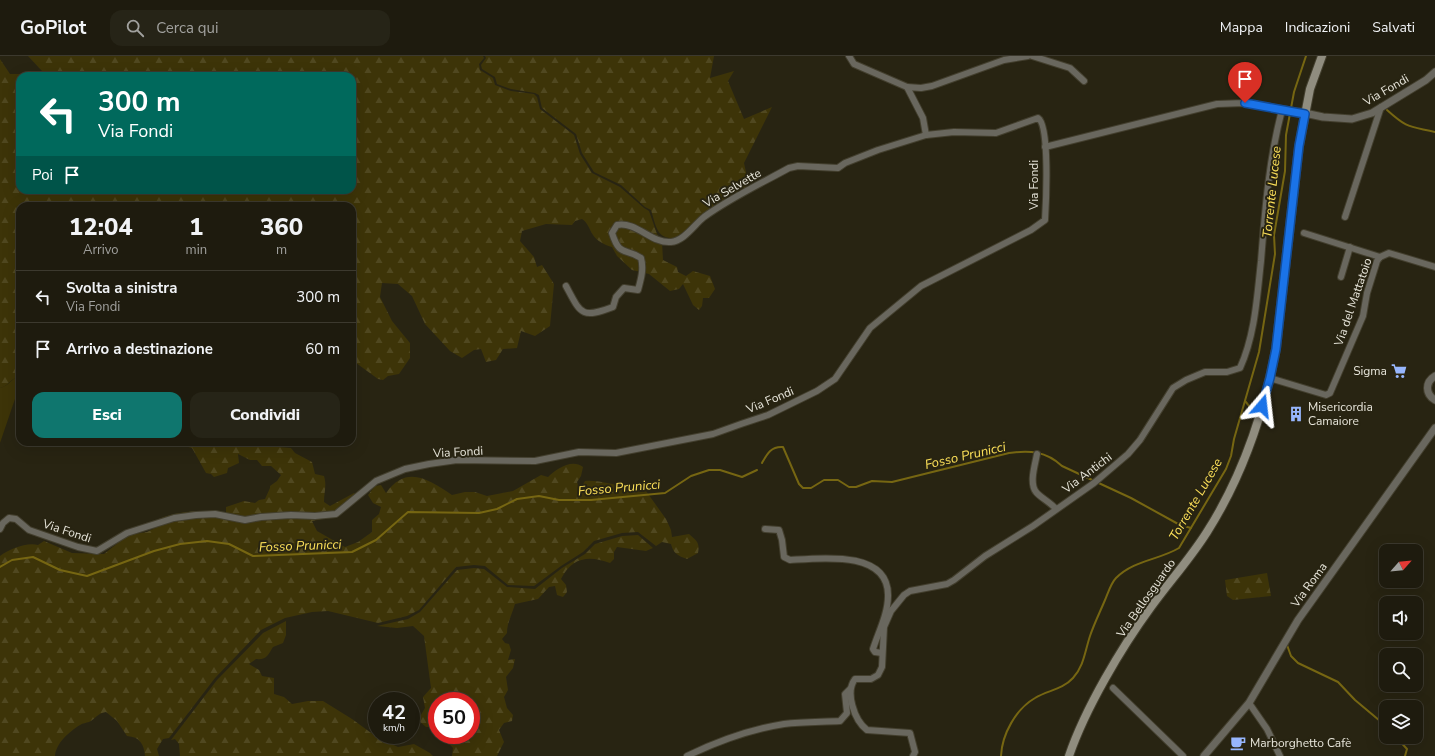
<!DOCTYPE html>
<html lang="it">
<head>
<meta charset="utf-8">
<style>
  :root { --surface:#1e1b0e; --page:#262417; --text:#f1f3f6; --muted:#a1a19e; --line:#3c392e; --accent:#0f766e }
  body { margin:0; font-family:"Nunito Sans",sans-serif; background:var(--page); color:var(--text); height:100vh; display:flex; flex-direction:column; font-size:15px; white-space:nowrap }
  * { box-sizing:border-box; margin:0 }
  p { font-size:13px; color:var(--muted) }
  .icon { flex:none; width:22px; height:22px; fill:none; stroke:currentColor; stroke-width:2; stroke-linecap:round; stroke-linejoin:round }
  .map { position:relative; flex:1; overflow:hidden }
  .panel { position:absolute; left:16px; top:146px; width:340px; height:244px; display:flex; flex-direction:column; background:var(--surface); border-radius:12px; box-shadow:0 4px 16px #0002,0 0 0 1px var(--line) }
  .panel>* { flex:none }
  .top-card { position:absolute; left:16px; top:16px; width:340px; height:122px; border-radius:12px; box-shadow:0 4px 16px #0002,0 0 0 1px var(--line); background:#00695c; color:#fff; overflow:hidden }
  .needle { width:26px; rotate:63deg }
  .controls { position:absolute; left:1379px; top:488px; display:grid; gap:8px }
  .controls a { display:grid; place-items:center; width:44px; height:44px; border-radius:8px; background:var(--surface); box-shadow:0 4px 16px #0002,0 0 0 1px var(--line); font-size:20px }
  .speed { position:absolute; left:368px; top:636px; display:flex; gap:8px; font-size:20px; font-weight:700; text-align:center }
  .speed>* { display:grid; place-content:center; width:52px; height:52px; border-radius:50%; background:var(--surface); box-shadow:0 4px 16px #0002,0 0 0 1px var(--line); line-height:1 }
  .speed small { font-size:10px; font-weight:400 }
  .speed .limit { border:6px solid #d22; background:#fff; color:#111 }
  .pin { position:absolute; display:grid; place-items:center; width:34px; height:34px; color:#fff; margin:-41px -17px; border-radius:50% 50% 50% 0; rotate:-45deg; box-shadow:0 0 4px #0007 }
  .pin .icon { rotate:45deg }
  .me { position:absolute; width:44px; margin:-22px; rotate:17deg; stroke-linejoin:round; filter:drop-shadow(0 0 3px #0008) }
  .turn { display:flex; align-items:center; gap:14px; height:84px; padding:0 16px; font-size:18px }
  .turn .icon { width:52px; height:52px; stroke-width:2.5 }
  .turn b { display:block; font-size:28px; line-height:34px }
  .then { display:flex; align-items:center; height:38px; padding:0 16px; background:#0003; gap:8px; font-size:15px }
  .eta { display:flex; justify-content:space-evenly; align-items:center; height:68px; text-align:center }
  .eta b { font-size:24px; font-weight:800; line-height:28px }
  .button { display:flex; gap:8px; margin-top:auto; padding:8px 16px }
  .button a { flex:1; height:46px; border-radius:12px; background:var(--accent); color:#fff; font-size:16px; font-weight:800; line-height:46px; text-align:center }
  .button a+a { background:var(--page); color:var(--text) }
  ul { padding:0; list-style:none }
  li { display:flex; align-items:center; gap:12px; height:52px; padding:0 16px; border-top:1px solid var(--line) }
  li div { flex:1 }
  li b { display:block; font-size:15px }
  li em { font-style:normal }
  header { display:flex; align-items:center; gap:24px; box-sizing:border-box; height:56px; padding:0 20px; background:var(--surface); border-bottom:1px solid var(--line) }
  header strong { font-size:19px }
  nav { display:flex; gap:22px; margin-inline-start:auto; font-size:14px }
  .search { width:280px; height:36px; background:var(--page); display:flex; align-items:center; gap:10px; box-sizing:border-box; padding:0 14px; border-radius:12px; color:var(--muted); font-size:15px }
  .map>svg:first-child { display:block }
</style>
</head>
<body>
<header>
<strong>GoPilot</strong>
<div class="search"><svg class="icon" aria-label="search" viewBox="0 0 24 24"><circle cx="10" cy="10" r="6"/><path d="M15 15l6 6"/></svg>Cerca qui</div>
<nav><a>Mappa</a><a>Indicazioni</a><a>Salvati</a></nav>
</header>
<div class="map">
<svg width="1435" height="700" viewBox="0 0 1435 700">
  <defs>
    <pattern id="forest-firs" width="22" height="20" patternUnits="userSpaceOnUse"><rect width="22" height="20" fill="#3d3408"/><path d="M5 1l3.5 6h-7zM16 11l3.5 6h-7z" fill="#504820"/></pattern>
  </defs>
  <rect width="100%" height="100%" fill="#282412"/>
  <!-- grass -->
  <path fill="#3d3408" d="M18 320 15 343 0 387V332C8 330 11 324 18 320Z"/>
  <!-- forest -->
  <g fill="url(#forest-firs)" fill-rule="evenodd">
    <path d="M28 0H483L484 2 479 8 480 14 493 22 495 29 511 35 534 38 537 41 540 53 574 79 580 98 592 117 620 131 644 152 649 155 657 178 662 186 663 204 677 211 678 216 686 220 693 215 710 220 715 233 709 242H703L702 250 699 254 693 249 683 228 679 233 670 235 649 218 632 214 617 200 612 191C605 189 597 185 593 179 589 173 588 167 582 163L575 165 572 169 546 168 522 175 520 185 534 201 537 211 542 209 554 228 550 270 535 280 521 275 517 292 503 293 496 304 486 306 481 293 474 294 462 302 450 295 425 268 412 240 398 228 382 227 380 241 392 265 410 287V302L399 318 388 320 383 324 378 323 352 304V150H20V321C11 321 9 330 0 332V3L10 18H39L42 15ZM20 20H352V134H20Z"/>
    <path d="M485 0H714L710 22 734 15 728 25 744 63 772 51 744 107 749 130 726 141 676 182C656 184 656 169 651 154L645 151 621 129 594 116 582 97 576 78 542 52 539 39 535 37 511 33 497 28 495 21 482 13 481 9 486 2Z"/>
    <path d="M169 386H278V391L291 392 295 397 312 406 315 418 324 420C327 430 324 436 324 446L330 450 354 437 359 442C342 457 334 461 312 465L317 475 345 491 358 486 372 476V464L379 458 381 451 373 447 368 439 375 430 381 429 386 437C407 408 429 424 452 439L465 436H475L487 440 513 435 541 419 548 421C556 413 572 402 583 411L581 420 577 426 578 429 582 430 585 425C598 424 610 428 622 430 628 430 635 428 641 428L666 463 671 474 672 481 689 478C697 485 700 487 698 497L687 503C678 500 673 497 671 488L662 486 656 490 638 476 622 477 594 485 583 496 561 510 534 530 508 529 485 510 474 509 456 511 419 554 407 560 378 567 328 555 312 556 285 562 261 574 215 622 169 682 163 683 157 693 159 700H145C144 688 140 681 127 680L117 665 106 656C96 658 97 662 89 666 86 667 83 667 80 669 69 676 56 687 55 700H0V500C9 493 27 486 38 489L44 485 72 497 104 498 128 479 147 476 159 470V463C176 455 208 453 226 457V451L244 445 255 447 259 444 265 443 270 432V430L277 425 281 419 271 410H262L257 404H250L238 398 239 407 228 412 227 417 214 421 211 418 206 417 192 392Z"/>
    <path d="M638 479 653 492 646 495 617 491 614 496V503L610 507C589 499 572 501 561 523L566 529 567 536 563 541 557 539 555 530 549 531 538 543 515 548C512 559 507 566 507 577L502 583 505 587 509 588 511 594 508 604 515 603 513 612 506 621 508 634 504 641 507 652 513 659 512 665 504 667 499 674 504 686 497 700H452L453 692 441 679H471V645H437V671H426L418 664 425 652 423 641 431 632 424 580 413 570 397 572 377 570 408 563 420 556 457 514 474 512 484 513 507 531 535 533 562 512 585 498 595 488 622 480Z"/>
    <polygon points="1267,517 1271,540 1233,544 1227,540 1225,524"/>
    <path d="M286 565V579L283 587 273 591C268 599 267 604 256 603L249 608 259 614 262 620 274 622V638L284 641 292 648 308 645H323L352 663 378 682 398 691 414 688 430 697 433 700H180L179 688 175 683 171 684 217 624 263 577Z"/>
  </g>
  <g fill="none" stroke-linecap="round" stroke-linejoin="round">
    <!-- stream -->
    <g stroke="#766612" stroke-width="2">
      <path d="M1387 54C1408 73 1409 70 1435 76"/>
      <polyline points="1245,345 1250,351"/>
      <path d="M762 407C767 398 771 390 783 391L799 428 803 432H811L824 424H838L849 431H856L872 425 892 426 1009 397C1029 394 1046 395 1062 410L1131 442 1180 469 1191 472"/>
      <polyline points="0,511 12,504 33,501 60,514 87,520 154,495 180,488 207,485 229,488 253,500 352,496 376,484 408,456 479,457 497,453 517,443 539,440 559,444 591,444 665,437 691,420 709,414 720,414 742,421 757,414"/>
      <polyline points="1287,589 1291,600 1298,607 1338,626 1355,644 1386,670"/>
      <polyline points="1396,681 1407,693 1405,700"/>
      <path d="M1001 700C1002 678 1016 653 1035 642 1048 634 1062 634 1073 622 1084 610 1085 595 1090 580 1094 568 1100 556 1105 544 1108 537 1111 527 1116 522 1134 504 1159 504 1179 492L1226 413 1231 400 1234 383 1259 296 1275 198 1274 179 1285 115 1286 79 1294 36 1306 0"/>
    </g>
    <defs>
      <g id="minor">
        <polyline points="849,0 854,8 907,31 923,62 926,79"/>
        <polyline points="1032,0 1070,12 1084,25"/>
        <polyline points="907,31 921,32 932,30 1004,4 1028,0"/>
        <polyline points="1045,91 1217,48 1245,47 1300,56"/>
        <polyline points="1345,161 1381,51"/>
        <polyline points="1304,177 1380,201"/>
        <polyline points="1341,221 1350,191"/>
        <polyline points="1270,322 1326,339 1330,337 1363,260 1367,237 1377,205 1380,201 1389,197 1435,211"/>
        <path d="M1037 398C1035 409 1029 427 1036 436 1041 442 1050 446 1056 453"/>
        <path d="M0 473 3 467 9 462 16 463 29 474 78 491 97 495 127 477 174 462 196 459 215 458 245 464 261 461 291 459 315 460 336 458 376 425 405 413 429 408 457 404 535 405 579 396 616 397 713 378 741 368 768 359 817 335 835 323 870 272 921 230 1031 174 1045 164C1046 148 1050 69 1038 62L996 77 954 76 926 79 878 94 845 107 838 112 798 110 789 112C760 128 730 142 704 161 694 169 684 185 671 186 652 188 636 165 617 169L612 177C620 202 625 191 641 202 644 213 641 223 638 234L624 232 616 241 613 251C581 263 581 258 566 230"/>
        <path d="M765 473 779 474 782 484 784 501 790 504C822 502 889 494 888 540 888 558 878 577 873 593L875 596 882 597"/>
        <polyline points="1113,632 1183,700"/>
        <polyline points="1249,647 1267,673 1280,700"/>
        <path d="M687 700C716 686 752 673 784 668 802 666 822 666 840 665L847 657 845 638 850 633"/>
        <path d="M913 700 915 696 910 677 867 674C854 664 845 636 855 623H871L878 619 882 611 884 571 891 555 904 539 910 535 947 528 954 524 985 500 1033 470 1094 427 1128 398 1140 384 1173 332 1186 324 1205 316H1227L1240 312C1255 279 1257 241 1261 205 1265 154 1269 103 1282 54"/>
      </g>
      <g id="tertiary">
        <polyline points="1300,56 1323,61 1352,63 1372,57 1426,24 1435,16"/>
        <path d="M1435 320C1425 326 1425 338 1435 344"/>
        <polyline points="1204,700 1249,647 1298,564 1435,372"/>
      </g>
      <path id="secondary" d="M1069 700C1085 653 1121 592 1151 551 1169 526 1190 503 1207 476 1242 421 1264 356 1276 293L1299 90 1310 33 1322 0"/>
    </defs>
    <!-- minor casing -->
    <use href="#minor" stroke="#433f2e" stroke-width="8"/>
    <!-- tertiary casing -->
    <use href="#tertiary" stroke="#433f2e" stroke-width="9"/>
    <!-- secondary casing -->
    <use href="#secondary" stroke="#433f2e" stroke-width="10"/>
    <!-- minor -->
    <use href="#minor" stroke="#69675e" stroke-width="6"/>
    <!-- tertiary -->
    <use href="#tertiary" stroke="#69675e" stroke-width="7"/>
    <!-- secondary -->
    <use href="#secondary" stroke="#908d7f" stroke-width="8"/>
  </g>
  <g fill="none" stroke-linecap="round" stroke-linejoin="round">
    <defs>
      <polyline id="route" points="1245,47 1305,58 1299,90 1276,293 1270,322 1262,350"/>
    </defs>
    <!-- route casing -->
    <use href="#route" stroke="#114b97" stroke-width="10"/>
    <!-- route -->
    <use href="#route" stroke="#1a73e8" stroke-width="7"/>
  </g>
  <!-- icons -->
  <defs>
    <symbol id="supermarket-bare" viewBox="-9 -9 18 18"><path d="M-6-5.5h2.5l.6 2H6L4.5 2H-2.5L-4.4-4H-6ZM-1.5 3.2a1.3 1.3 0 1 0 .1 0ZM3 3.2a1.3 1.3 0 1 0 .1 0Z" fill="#97b6fd" stroke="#282412" stroke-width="2.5" paint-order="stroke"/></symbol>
    <symbol id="building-bare" viewBox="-9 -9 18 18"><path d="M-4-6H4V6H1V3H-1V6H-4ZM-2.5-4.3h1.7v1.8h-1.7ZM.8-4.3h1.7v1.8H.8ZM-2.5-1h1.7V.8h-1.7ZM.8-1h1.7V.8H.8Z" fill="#97b6fd" stroke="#282412" stroke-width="2.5" paint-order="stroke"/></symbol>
    <symbol id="cafe-bare" viewBox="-9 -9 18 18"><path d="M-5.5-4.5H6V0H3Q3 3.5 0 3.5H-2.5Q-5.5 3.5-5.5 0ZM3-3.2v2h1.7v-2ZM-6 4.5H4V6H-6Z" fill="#97b6fd" stroke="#282412" stroke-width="2.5" paint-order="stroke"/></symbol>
  </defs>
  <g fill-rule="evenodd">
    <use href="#supermarket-bare" x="1388" y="304" width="22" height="22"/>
    <use href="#building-bare" x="1285" y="347" width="22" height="22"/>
    <use href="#cafe-bare" x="1227" y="676" width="22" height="22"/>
  </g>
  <g text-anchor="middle" stroke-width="4" stroke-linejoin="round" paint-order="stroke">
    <!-- street labels -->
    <g font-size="12" fill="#e7e5da" stroke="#282412">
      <text transform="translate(1386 34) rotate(-30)" y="4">Via Fondi</text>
      <text transform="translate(1034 129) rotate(-90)" y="4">Via Fondi</text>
      <text transform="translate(732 132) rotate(-30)" y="4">Via Selvette</text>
      <text transform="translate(1353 246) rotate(-71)" y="4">Via del Mattatoio</text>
      <text transform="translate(770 344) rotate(-23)" y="4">Via Fondi</text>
      <text transform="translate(458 396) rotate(-3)" y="4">Via Fondi</text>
      <text transform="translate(1087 417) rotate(-37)" y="4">Via Antichi</text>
      <text transform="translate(67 475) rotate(18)" y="4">Via Fondi</text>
      <text transform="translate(1309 529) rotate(-54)" y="4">Via Roma</text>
      <text transform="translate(1146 542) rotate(-55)" y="4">Via Bellosguardo</text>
    </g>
    <!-- poi labels -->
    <g font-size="12" fill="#e7e5da" stroke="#282412" text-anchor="start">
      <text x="1387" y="319" text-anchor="end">Sigma</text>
      <text x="1308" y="355">Misericordia<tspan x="1308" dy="14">Camaiore</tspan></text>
      <text x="1250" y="691">Marborghetto Cafè</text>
    </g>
    <!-- water labels -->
    <g font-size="13" font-style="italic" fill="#fce059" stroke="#282412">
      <text transform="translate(1271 136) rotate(-84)" y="5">Torrente Lucese</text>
      <text transform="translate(965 399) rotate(-13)" y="5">Fosso Prunicci</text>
      <text transform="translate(619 431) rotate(-5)" y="5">Fosso Prunicci</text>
      <text transform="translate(1195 443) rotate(-60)" y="5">Torrente Lucese</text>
      <text transform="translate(300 489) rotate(-2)" y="5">Fosso Prunicci</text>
    </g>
  </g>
</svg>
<div class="controls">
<a><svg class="needle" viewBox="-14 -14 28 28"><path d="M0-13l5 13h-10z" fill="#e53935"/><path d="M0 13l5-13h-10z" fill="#a1a19e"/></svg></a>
<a><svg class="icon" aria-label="sound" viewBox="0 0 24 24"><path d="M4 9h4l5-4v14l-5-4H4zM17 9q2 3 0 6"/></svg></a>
<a><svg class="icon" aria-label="search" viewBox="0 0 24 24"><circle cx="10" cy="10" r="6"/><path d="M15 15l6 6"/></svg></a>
<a><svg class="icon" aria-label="layers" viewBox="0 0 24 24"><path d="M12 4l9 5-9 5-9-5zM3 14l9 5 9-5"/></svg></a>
</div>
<div class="speed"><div>42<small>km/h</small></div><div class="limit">50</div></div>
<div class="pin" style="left:1245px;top:47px;background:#d93025"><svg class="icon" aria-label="arrive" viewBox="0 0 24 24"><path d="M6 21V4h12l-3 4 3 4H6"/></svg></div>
<svg class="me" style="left:1262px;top:350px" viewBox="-20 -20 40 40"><path d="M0-17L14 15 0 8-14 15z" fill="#1a73e8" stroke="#fff" stroke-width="4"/></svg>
<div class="top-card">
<div class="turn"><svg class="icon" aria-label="left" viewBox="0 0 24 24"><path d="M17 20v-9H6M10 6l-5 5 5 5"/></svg><div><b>300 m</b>Via Fondi</div></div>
<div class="then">Poi<svg class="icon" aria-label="arrive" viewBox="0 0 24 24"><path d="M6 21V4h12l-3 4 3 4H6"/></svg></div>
</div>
<section class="panel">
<div class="eta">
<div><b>12:04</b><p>Arrivo</p></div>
<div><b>1</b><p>min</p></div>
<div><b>360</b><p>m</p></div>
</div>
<ul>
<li><svg class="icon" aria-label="left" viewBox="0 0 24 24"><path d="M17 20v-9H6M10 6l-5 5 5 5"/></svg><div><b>Svolta a sinistra</b><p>Via Fondi</p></div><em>300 m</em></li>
<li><svg class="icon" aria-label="arrive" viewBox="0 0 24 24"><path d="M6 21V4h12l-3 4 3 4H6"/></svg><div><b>Arrivo a destinazione</b></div><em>60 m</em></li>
</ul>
<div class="button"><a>Esci</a><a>Condividi</a></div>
</section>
</div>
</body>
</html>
